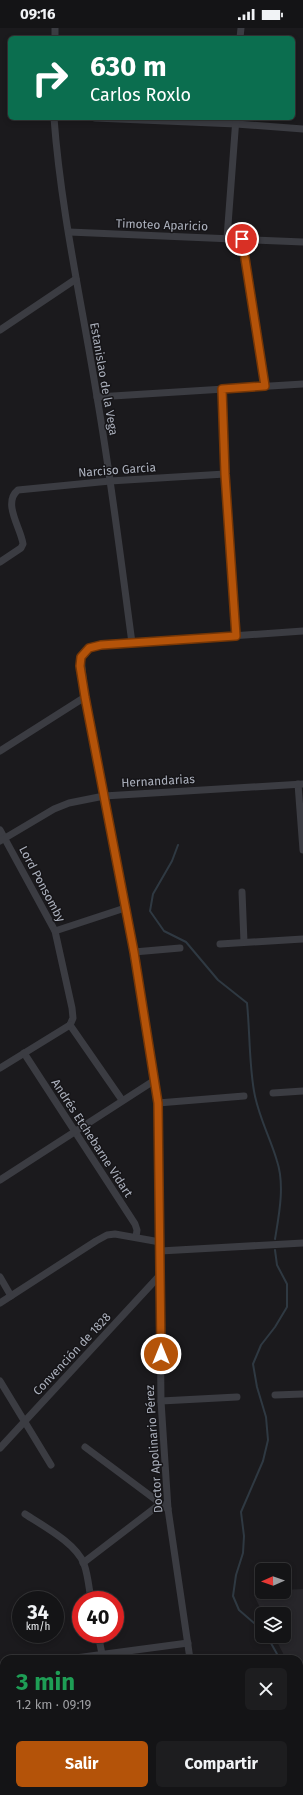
<!DOCTYPE html>
<html lang="es">
<head>
<meta charset="utf-8">
<style>
  :root { --surface:#141416; --page:#1d1d1f; --text:#f1f3f6; --muted:#9d9ea1; --line:#333335; --accent:#b45309 }
  body { margin:0; font-family:"Fira Sans",sans-serif; background:var(--page); color:var(--text); height:100vh; display:flex; flex-direction:column; font-size:15px; white-space:nowrap }
  * { box-sizing:border-box; margin:0 }
  p { font-size:13px; color:var(--muted) }
  .icon { flex:none; width:22px; height:22px; fill:none; stroke:currentColor; stroke-width:2; stroke-linecap:round; stroke-linejoin:round }
  .map { position:relative; flex:1; overflow:hidden }
  .drawer { position:absolute; left:0px; top:1627px; width:303px; height:140px; display:flex; flex-direction:column; background:var(--surface); border-radius:12px 12px 0 0; box-shadow:0 2px 6px #0003,0 0 0 1px var(--line) }
  .drawer>* { flex:none }
  .top-card { position:absolute; left:8px; top:8px; width:287px; height:84px; border-radius:6px; box-shadow:0 2px 6px #0003,0 0 0 1px var(--line); background:#0b6e4f; color:#fff; overflow:hidden }
  .needle { width:26px; rotate:268deg }
  .tools { position:absolute; left:255px; top:1535px; display:grid; gap:8px }
  .tools a { display:grid; place-items:center; width:36px; height:36px; border-radius:6px; background:var(--surface); box-shadow:0 2px 6px #0003,0 0 0 1px var(--line); font-size:20px }
  .speed { position:absolute; left:12px; top:1563px; display:flex; gap:8px; font-size:20px; font-weight:700; text-align:center }
  .speed>* { display:grid; place-content:center; width:52px; height:52px; border-radius:50%; background:var(--surface); box-shadow:0 2px 6px #0003,0 0 0 1px var(--line); line-height:1 }
  .speed small { font-size:10px; font-weight:400 }
  .speed .limit { border:6px solid #d22; background:#fff; color:#111 }
  .pin { position:absolute; display:grid; place-items:center; width:34px; height:34px; color:#fff; margin:-17px; border:2px solid #fff; border-radius:50%; box-shadow:0 1px 4px #0007 }
  .me { position:absolute; width:44px; margin:-22px; rotate:0deg; stroke-linejoin:round; filter:drop-shadow(0 0 3px #0008) }
  .turn { display:flex; align-items:center; gap:14px; height:84px; padding:0 16px; font-size:18px }
  .turn .icon { width:52px; height:52px; stroke-width:2.5 }
  .turn b { display:block; font-size:28px; line-height:34px }
  .round { display:grid; place-items:center; flex:none; width:42px; height:42px; border-radius:6px; background:var(--page) }
  .overview { display:flex; align-items:center; justify-content:space-between; height:68px; padding:0 16px }
  h1 { font-size:24px; font-weight:700; line-height:30px; color:#1e9e55 }
  .action { display:flex; gap:8px; margin-top:auto; padding:8px 16px }
  .action a { flex:1; height:46px; border-radius:6px; background:var(--accent); color:#fff; font-size:16px; font-weight:700; line-height:46px; text-align:center }
  .action a+a { background:var(--page); color:var(--text) }
  .status { display:flex; justify-content:space-between; align-items:center; height:28px; padding:0 20px; background:var(--surface); direction:ltr }
  .status svg { height:11px; fill:currentColor }
  .map>svg:first-child { display:block }
</style>
</head>
<body>
<div class="status"><b>09:16</b><svg viewBox="0 0 49 12"><path d="M0 12V9h3v3zM5 12V6h3v6zM10 12V3h3v9zM15 12V0h3v12zM26 1h20v11H26zM47 4h2v5h-2z"/></svg></div>
<div class="map">
<svg width="303" height="1767" viewBox="0 0 303 1767">
  <rect width="100%" height="100%" fill="#1b1a1d"/>
  <!-- built -->
  <polygon fill="#27262a" points="303,1561 303,1662 299,1655 299,1631 286,1631 274,1608 284,1608 284,1586 263,1586 254,1567 257,1564 284,1564 284,1562"/>
  <g fill="none" stroke-linecap="round" stroke-linejoin="round">
    <!-- stream -->
    <g stroke="#2f3942" stroke-width="2">
      <path d="M178 817 172 833 153 866 150 883 164 903 186 914 218 952 247 975C250 1005 249 1034 254 1063 258 1088 270 1109 277 1133 285 1157 279 1187 275 1211"/>
      <polyline points="262,1602 239,1582 233,1568 236,1547 243,1525 244,1508 241,1484 263,1433 268,1412 266,1389 257,1359 253,1336 261,1317 275,1299 287,1279 287,1256 277,1237 275,1222"/>
      <polyline points="267,1608 277,1626 278,1631"/>
      <polyline points="299,1695 303,1694"/>
      <polyline points="223,1767 227,1763"/>
    </g>
    <!-- minor -->
    <g stroke="#3b3c42" stroke-width="7">
      <polyline points="55,10 55,0"/>
      <polyline points="240,10 241,0"/>
      <path d="M54 90C61 184 82 276 97 369 111 450 121 533 132 615"/>
      <polyline points="95,90 236,96 303,101"/>
      <polyline points="69,204 303,214"/>
      <polyline points="227,210 236,90"/>
      <polyline points="242,211 265,358"/>
      <polyline points="0,302 76,251"/>
      <polyline points="222,361 225,446 236,608"/>
      <polyline points="97,369 303,356"/>
      <path d="M0 534 21 520 23 516C21 500 2 475 18 462L110 453 225 446"/>
      <polyline points="0,723 85,669"/>
      <polyline points="298,756 303,822"/>
      <polyline points="0,802 55,903 72,980 73,990 70,997"/>
      <polyline points="0,813 54,781 69,775 104,768 303,756"/>
      <polyline points="242,864 244,914"/>
      <polyline points="55,903 125,880"/>
      <polyline points="220,916 303,911"/>
      <polyline points="134,924 180,920"/>
      <polyline points="70,997 122,1072"/>
      <polyline points="24,1025 135,1196 137,1202 136,1209"/>
      <polyline points="0,1040 70,997"/>
      <polyline points="273,1065 303,1063"/>
      <polyline points="158,1075 244,1068"/>
      <polyline points="0,1152 155,1052"/>
      <polyline points="160,1223 303,1215"/>
      <polyline points="0,1249 11,1268"/>
      <polyline points="0,1275 96,1213 107,1207 115,1206 160,1214"/>
      <polyline points="0,1353 51,1437"/>
      <polyline points="275,1367 303,1366"/>
      <polyline points="161,1373 237,1369"/>
      <polyline points="85,1419 168,1481"/>
      <polyline points="0,1420 161,1246"/>
      <path d="M25 1486C43 1498 76 1515 84 1536 88 1547 89 1560 91 1572"/>
      <polyline points="83,1535 160,1476"/>
      <polyline points="98,1606 103,1631"/>
      <polyline points="68,1631 188,1615"/>
      <polyline points="190,1631 168,1481 161,1373 158,1075 134,924 85,669 81,629 89,620 101,617 303,603"/>
      <polyline points="0,1658 4,1655"/>
      <polyline points="0,1704 4,1706"/>
      <polyline points="299,1718 303,1714"/>
      <polyline points="0,1733 4,1731"/>
      <polyline points="70,1763 82,1767"/>
      <polyline points="178,1763 178,1767"/>
      <polyline points="25,1767 32,1763"/>
      <polyline points="168,1767 171,1763"/>
      <polyline points="253,1767 256,1763"/>
    </g>
  </g>
  <g fill="none" stroke-linecap="round" stroke-linejoin="round">
    <defs>
      <polyline id="route" points="161,1326 158,1075 134,924 85,669 80,638 81,629 89,620 101,617 236,608 225,446 222,361 265,358 242,211"/>
    </defs>
    <!-- route casing -->
    <use href="#route" stroke="#753606" stroke-width="10"/>
    <!-- route -->
    <use href="#route" stroke="#b45309" stroke-width="7"/>
  </g>
  <g text-anchor="middle" stroke-width="3" stroke-linejoin="round" paint-order="stroke">
    <!-- street labels -->
    <g font-size="12" fill="#acb1bd" stroke="#161518">
      <text transform="translate(162 197) rotate(2)" y="4">Timoteo Aparicio</text>
      <text transform="translate(104 351) rotate(80)" y="4">Estanislao de la Vega</text>
      <text transform="translate(117 442) rotate(-4)" y="4">Narciso Garcia</text>
      <text transform="translate(158 753) rotate(-3)" y="4">Hernandarias</text>
      <text transform="translate(42 856) rotate(62)" y="4">Lord Ponsomby</text>
      <text transform="translate(92 1110) rotate(57)" y="4">Andrés Etchebarne Vidart</text>
      <text transform="translate(72 1326) rotate(-47)" y="4">Convención de 1828</text>
      <text transform="translate(154 1421) rotate(-94)" y="4">Doctor Apolinario Pérez</text>
    </g>
  </g>
</svg>
<div class="tools">
<a><svg class="needle" viewBox="-14 -14 28 28"><path d="M0-13l5 13h-10z" fill="#e53935"/><path d="M0 13l5-13h-10z" fill="#9d9ea1"/></svg></a>
<a><svg class="icon" aria-label="layers" viewBox="0 0 24 24"><path d="M12 4l9 5-9 5-9-5zM3 14l9 5 9-5"/></svg></a>
</div>
<div class="speed"><div>34<small>km/h</small></div><div class="limit">40</div></div>
<div class="pin" style="left:242px;top:211px;background:#d93025"><svg class="icon" aria-label="arrive" viewBox="0 0 24 24"><path d="M6 21V4h12l-3 4 3 4H6"/></svg></div>
<svg class="me" style="left:161px;top:1326px" viewBox="-20 -20 40 40"><circle r="17" fill="#b45309" stroke="#fff" stroke-width="3"/><path d="M0-11L8 9 0 5-8 9z" fill="#fff"/></svg>
<div class="top-card">
<div class="turn"><svg class="icon" aria-label="right" viewBox="0 0 24 24"><path d="M7 20v-9h11M14 6l5 5-5 5"/></svg><div><b>630 m</b>Carlos Roxlo</div></div>
</div>
<section class="drawer">
<div class="overview"><div><h1>3 min</h1><p>1.2 km · 09:19</p></div><a class="round"><svg class="icon" aria-label="close" viewBox="0 0 24 24"><path d="M6 6l12 12M18 6L6 18"/></svg></a></div>
<div class="action"><a>Salir</a><a>Compartir</a></div>
</section>
</div>
</body>
</html>
